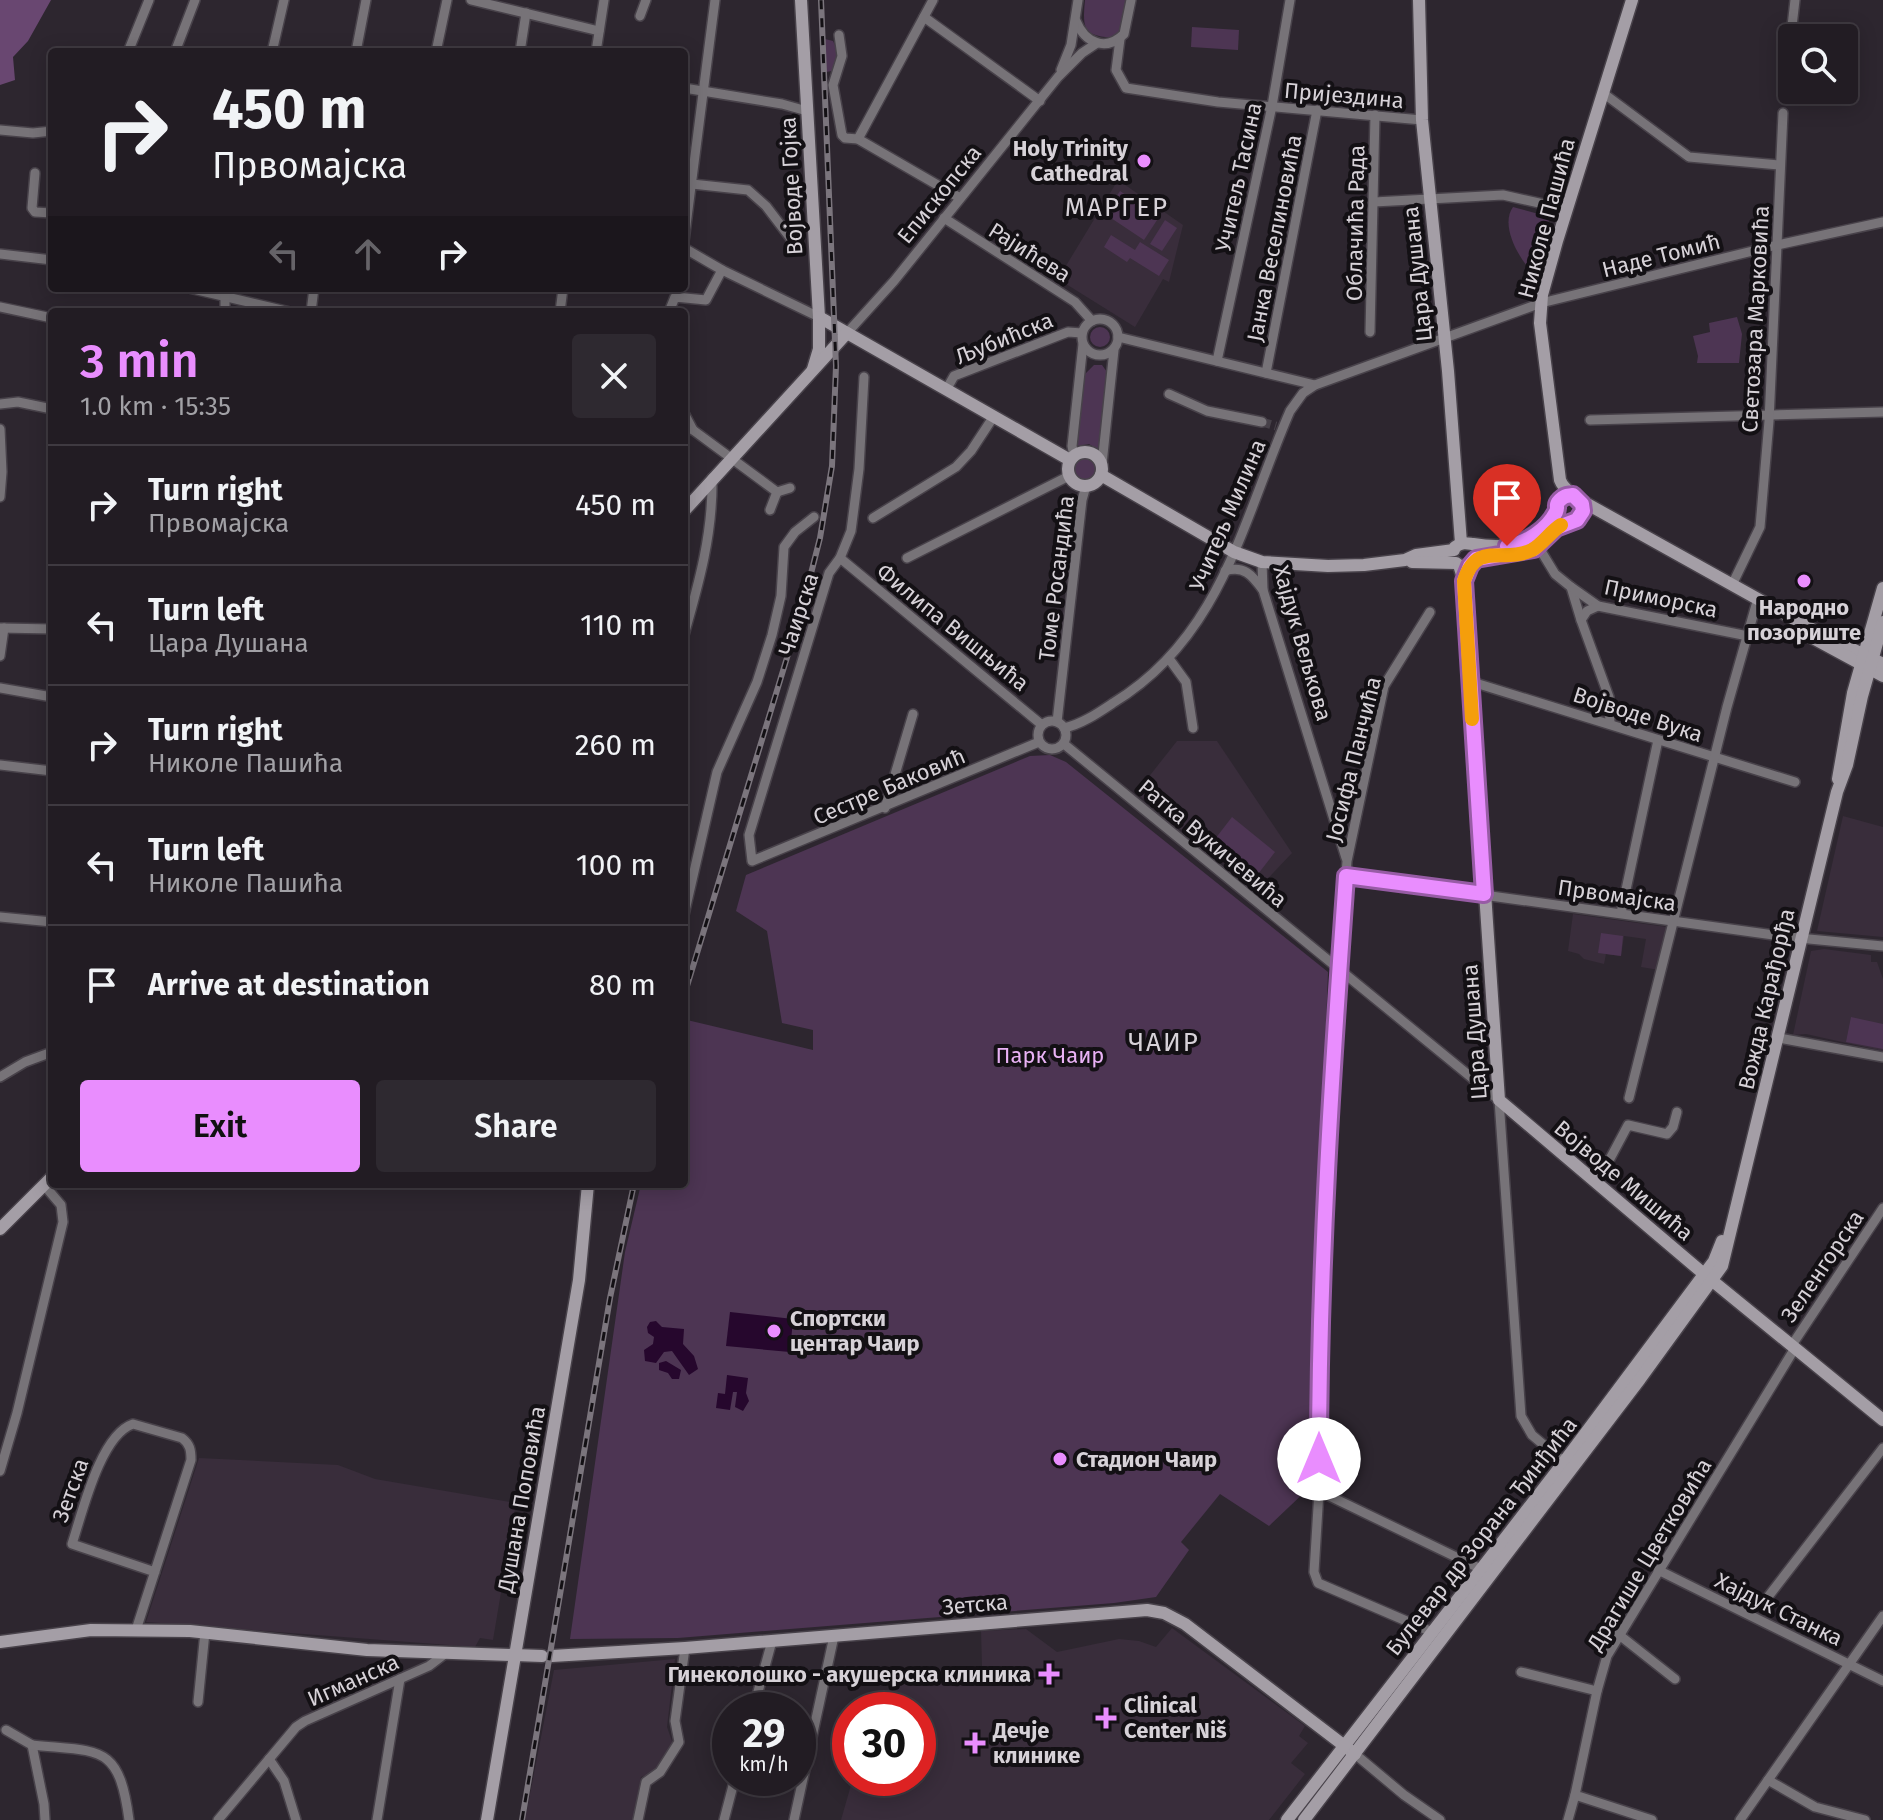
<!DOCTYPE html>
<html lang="en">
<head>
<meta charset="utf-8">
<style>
  :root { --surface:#221c23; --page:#2e2930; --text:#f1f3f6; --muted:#a2a1a6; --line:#3f3a41; --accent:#e98dfe }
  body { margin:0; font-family:"Fira Sans",sans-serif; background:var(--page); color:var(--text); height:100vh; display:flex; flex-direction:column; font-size:30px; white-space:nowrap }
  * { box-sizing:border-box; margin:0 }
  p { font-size:26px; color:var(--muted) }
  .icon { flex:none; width:44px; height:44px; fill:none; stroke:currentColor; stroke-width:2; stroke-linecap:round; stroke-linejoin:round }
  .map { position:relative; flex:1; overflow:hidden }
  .panel { position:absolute; left:48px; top:308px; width:640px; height:880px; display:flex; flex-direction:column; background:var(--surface); border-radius:8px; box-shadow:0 4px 20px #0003,0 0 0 2px var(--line) }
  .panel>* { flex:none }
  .top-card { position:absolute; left:48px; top:48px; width:640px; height:244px; border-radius:8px; box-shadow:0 4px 20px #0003,0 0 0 2px var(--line); background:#221c23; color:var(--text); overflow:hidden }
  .buttons { position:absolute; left:1778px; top:24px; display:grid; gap:16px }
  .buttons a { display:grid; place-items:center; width:80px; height:80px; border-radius:8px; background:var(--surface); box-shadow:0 4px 20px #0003,0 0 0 2px var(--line); font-size:40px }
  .speed { position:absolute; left:712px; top:1692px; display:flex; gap:16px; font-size:40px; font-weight:700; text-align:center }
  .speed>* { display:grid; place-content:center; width:104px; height:104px; border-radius:50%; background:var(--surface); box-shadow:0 4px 20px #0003,0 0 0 2px var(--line); line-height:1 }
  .speed small { font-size:20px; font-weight:400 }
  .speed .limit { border:12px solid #d22; background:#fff; color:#111 }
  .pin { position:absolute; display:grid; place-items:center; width:68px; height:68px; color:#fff; margin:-82px -34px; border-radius:50% 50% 50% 0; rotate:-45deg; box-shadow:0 0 8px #0007 }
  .pin .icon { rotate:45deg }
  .me { position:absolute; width:88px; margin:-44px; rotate:0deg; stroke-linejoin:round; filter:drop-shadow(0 0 6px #0008) }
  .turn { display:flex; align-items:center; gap:28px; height:168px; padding:0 32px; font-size:36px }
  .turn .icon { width:104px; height:104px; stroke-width:2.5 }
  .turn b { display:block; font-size:56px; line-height:68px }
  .lanes { display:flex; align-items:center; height:76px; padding:0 32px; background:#0003; justify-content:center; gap:40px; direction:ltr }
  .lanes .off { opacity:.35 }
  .round { display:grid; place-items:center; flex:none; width:84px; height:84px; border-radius:8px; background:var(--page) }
  .head { display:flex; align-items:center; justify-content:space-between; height:136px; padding:0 32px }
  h1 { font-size:48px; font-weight:600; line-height:60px; color:var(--accent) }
  .action { display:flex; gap:16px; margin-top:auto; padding:16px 32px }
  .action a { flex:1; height:92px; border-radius:8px; background:var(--accent); color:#111; font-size:32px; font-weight:600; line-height:92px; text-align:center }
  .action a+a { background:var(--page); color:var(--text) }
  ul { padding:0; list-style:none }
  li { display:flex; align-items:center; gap:24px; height:120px; padding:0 32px; border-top:2px solid var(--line) }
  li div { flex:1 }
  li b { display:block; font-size:30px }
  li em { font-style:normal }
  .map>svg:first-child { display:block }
</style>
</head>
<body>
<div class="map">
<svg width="1883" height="1820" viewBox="0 0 1883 1820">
  <rect width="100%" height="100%" fill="#2d262f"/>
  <!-- built -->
  <g fill="#392d3b">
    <polygon points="1118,180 1183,225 1169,282 1163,279 1135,327 1058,279"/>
    <polygon points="1177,741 1217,741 1292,853 1257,890 1136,793"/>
    <polygon points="1843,816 1883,827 1883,937 1817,931"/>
    <polygon points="1573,914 1667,927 1659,970 1641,967 1646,939 1624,936 1621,956 1606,954 1604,964 1584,959 1579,954 1568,951"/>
    <polygon points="1824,949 1871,955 1871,962 1877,962 1883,979 1883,1051 1806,1034 1793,1035 1811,951"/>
    <polygon points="199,1458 338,1465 375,1479 516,1503 493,1640 480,1638 475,1647 146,1622"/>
    <polygon points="1172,1628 1305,1726 1299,1736 1308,1743 1291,1763 1305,1774 1269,1820 841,1820 853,1778 918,1778 918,1710 883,1710 891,1698 896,1674 982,1666 981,1631 1026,1629 1057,1652 1119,1639 1139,1641 1156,1647"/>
    <polygon points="675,1659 667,1727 674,1747 657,1771 641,1777 633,1820 525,1820 554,1670"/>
  </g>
  <!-- green -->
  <g fill="#4d3553">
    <path d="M1085 0H1127L1123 28 1116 38C1084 36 1082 31 1085 0Z"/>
    <polygon points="1192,27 1239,30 1238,50 1191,47"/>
    <path d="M825 39 833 41C839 52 838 60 832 71L826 72Z"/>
    <polygon points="1120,191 1159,217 1144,240 1105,214"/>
    <path d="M1513 207 1546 216 1549 220 1538 265 1532 272C1518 257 1500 225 1513 207Z"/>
    <polygon points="1165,220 1177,228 1162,251 1150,244"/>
    <polygon points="1111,235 1135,250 1140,242 1169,260 1159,276 1130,258 1127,262 1104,247"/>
    <polygon points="1737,317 1742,334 1739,363 1697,363 1698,356 1693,336 1710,332 1709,323"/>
    <circle cx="1100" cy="337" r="10"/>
    <polygon points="1094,365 1102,365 1107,372 1099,450 1089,444 1077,446 1085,374"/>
    <circle cx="1085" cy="469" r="15"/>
    <polygon points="1050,755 1066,762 1328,972 1309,1488 1269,1526 1220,1494 1181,1542 1189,1550 1156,1597 1114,1603 678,1638 570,1639 625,1252 641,1184 684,1184 684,1030 687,1020 813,1050 813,1030 782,1023 767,931 736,911 746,875 1030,756"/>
    <polygon points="1232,817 1275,852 1258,874 1215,839"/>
    <polygon points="1601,933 1623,936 1621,956 1598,953"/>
    <polygon points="1851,1017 1883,1024 1883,1049 1846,1042"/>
  </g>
  <!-- forest -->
  <polygon fill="#694771" points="0,0 51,0 28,41 13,57 15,80 0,85"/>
  <!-- water -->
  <g fill="#26072d">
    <polygon points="730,1312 793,1319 790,1352 726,1346"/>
    <polygon points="656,1321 662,1327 684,1329 683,1344 694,1356 698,1369 689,1375 672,1351 664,1352 656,1363 645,1361 644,1350 653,1344 654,1337 648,1333 647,1327 650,1322"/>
    <polygon points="666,1361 681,1370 679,1379 672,1379 668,1373 659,1370 659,1363"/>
    <polygon points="727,1375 748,1378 746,1393 749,1401 743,1411 735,1407 737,1392 733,1392 730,1410 716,1408 718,1393 725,1394"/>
  </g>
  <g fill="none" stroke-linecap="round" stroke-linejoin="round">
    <!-- street-tunnel -->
    <polyline stroke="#464048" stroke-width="9" stroke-dasharray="9 4.5" stroke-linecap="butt" points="1262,422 1276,426"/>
    <defs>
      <g id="street">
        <polyline points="471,0 599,31"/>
        <polyline points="640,16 646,0"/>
        <polyline points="924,17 1040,101"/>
        <path d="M1076 21C1085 43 1106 52 1124 34L1131 0"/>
        <polyline points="839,35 842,56 833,85 842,135 845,138 858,139 960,198"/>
        <polyline points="1120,39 1116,70 1126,88 1218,102 1422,120"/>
        <polyline points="128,52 149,0"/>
        <polyline points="175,52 195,0"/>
        <polyline points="272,52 284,0"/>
        <polyline points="356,52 366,0"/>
        <polyline points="436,52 447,0"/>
        <polyline points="520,52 526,13"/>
        <polyline points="596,52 604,0"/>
        <polyline points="1788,61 1795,0"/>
        <polyline points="1061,70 1071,45 1078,0"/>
        <polyline points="684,88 782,104 807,111"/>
        <polyline points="1603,93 1689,157 1779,165"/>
        <polyline points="0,130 33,133 52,131"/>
        <polyline points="858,139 933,0"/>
        <polyline points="35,173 32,208 35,212 52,213"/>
        <polyline points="692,184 748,190 766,206 795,244"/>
        <polyline points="1374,202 1503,195 1566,209"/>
        <polyline points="944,218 1075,302 1092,321"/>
        <polyline points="684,241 715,0"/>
        <polyline points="684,248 722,270 819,317"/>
        <polyline points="0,254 52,260"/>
        <polyline points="189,288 290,312"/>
        <polyline points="0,307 52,318"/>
        <polyline points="225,312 225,288"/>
        <polyline points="311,312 314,288"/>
        <polyline points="560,312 563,288"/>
        <polyline points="669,312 675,297 706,300 722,270"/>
        <circle cx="1100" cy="337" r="18"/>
        <polyline points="1370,332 1375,115"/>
        <polyline points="847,333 894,281 1058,77 1082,53 1097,43"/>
        <polyline points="1118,337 1315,385"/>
        <polyline points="1217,361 1272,106 1290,0"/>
        <polyline points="1266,373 1317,110"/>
        <polyline points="864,377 859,469 851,531 840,558 829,573 749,835 752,861 1039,742"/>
        <polyline points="946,390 954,376 1068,332 1082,333"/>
        <polyline points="1169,394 1207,411 1262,422"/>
        <polyline points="0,404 18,402 52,409"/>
        <polyline points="684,413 693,430"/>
        <polyline points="1590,420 1883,412"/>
        <polyline points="0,429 2,472 0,497"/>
        <polyline points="693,430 777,492 790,488"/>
        <polyline points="1074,456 1072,446 1083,344"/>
        <polyline points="1102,464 1114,350"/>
        <polyline points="770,510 777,492"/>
        <polyline points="873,518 956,467 971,451 994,416"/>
        <polyline points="1538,546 1555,574 1571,587 1581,620"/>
        <polyline points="840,558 1042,725"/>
        <polyline points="907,558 1069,476"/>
        <polyline points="1262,562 1263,590 1346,858"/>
        <path d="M1225 571C1244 565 1252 575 1263 590"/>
        <polyline points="1732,585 1760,527 1769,421 1783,113"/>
        <polyline points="1571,587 1598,606 1748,636"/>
        <polyline points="1598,606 1587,611 1581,620 1609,697 1610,724"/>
        <polyline points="1430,612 1384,686 1347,861 1330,1094 1320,1302 1319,1491 1314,1572 1318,1583 1432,1632"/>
        <polyline points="0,628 52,629"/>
        <path d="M684 635C699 583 713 533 712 478"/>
        <polyline points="0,656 4,628"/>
        <polyline points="1170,660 1186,682 1193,728"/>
        <polyline points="1469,681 1795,782"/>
        <polyline points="0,688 52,697"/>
        <circle cx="1052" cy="735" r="14"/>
        <polyline points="1057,722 1082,500 1086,486"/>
        <path d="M1064 728C1082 724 1098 713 1113 703 1222 637 1243 519 1290 411L1303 393 1315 385 1541 303 1777 245 1883 222"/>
        <polyline points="1064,744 1499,1100 1521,1416 1532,1435 1564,1462"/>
        <polyline points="0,765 52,771"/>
        <polyline points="885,808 913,714"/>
        <polyline points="1346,876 1788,937 1883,946"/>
        <polyline points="1621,913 1658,740"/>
        <polyline points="684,915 717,772 757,682 772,635 781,596 784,547 795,532 814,517"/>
        <polyline points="0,917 52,922"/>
        <polyline points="1779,1038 1883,1057"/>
        <polyline points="0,1077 25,1062 52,1052"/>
        <polyline points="1629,1098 1727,707 1756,605"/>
        <polyline points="1594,1181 1604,1170 1628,1125 1667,1134 1673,1127 1677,1112"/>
        <polyline points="1792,1345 1883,1208"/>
        <polyline points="0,1471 17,1413 63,1222 61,1205 44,1185"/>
        <polyline points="1319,1491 1481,1569"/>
        <polyline points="1658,1570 1883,1681"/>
        <polyline points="1764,1602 1883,1448"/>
        <path d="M136 1630 191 1460C191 1450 190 1444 182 1438L133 1424C100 1435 82 1514 72 1544L155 1572"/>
        <polyline points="1618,1634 1675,1679"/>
        <polyline points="1521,1672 1597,1691"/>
        <polyline points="198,1702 205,1632"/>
        <polyline points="753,1710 772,1641"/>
        <polyline points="6,1730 32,1745 44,1804 45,1820"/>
        <path d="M32 1745C100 1752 119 1743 129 1820"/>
        <polyline points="1355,1754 1404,1795 1440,1820"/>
        <polyline points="269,1759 284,1781 296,1820"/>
        <polyline points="1768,1780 1815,1807 1865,1820"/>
        <polyline points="218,1820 296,1727 305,1721 429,1666 446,1653"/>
        <polyline points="377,1820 400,1679"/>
        <polyline points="638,1820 646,1782 660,1772 679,1742 675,1721 685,1648"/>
        <polyline points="724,1820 735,1778"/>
        <polyline points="794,1820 834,1636"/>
        <polyline points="1568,1820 1575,1795"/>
        <polyline points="1652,1820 1575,1795 1597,1691 1607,1656 1795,1348"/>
        <polyline points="1740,1820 1883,1616"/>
      </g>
      <g id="secondary">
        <polyline points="801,0 819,317 819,349 813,369"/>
        <polyline points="1419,0 1422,120 1448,371 1461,543"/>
        <polyline points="819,317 1070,460"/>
        <circle cx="1085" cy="469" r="17"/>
        <polyline points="1101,475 1234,552 1262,562 1328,566 1364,565 1405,560 1416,555 1454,550"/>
        <polyline points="1580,500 1819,633 1883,664"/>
        <polyline points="684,511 847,333"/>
        <path d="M1455 547C1463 542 1465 543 1473 544 1514 551 1532 542 1557 511"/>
        <path d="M1476 559 1534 549 1556 528 1577 520 1583 511C1582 496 1565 494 1560 480L1540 323 1542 295 1557 241 1632 0"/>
        <polyline points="1412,562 1456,563"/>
        <polyline points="1459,565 1464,581 1499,1100 1704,1274 1883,1420"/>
        <polyline points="1811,637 1883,676"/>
        <polyline points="1838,779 1853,693 1883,588"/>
        <polyline points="0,1229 52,1177"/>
        <polyline points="0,1642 91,1630 190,1631 367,1650 542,1656"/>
        <polyline points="552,1656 685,1648 1147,1610 1164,1613 1185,1624 1355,1754"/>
        <polyline points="487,1820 579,1280 588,1184"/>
        <polyline points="1287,1820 1564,1462 1714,1261 1722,1241"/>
        <polyline points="1304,1820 1640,1379 1722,1266 1837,792 1847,765 1862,696 1883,622"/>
      </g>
    </defs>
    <!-- street casing -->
    <use href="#street" stroke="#48424a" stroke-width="12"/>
    <!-- secondary casing -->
    <use href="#secondary" stroke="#48424a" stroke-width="15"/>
    <!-- street -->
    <use href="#street" stroke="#777378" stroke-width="9"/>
    <!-- secondary -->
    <use href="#secondary" stroke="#a49ea6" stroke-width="12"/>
    <defs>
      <g id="rail">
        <polyline points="684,996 803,605 820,538 832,466 836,366 821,0"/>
        <polyline points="522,1820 610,1298 634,1184"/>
      </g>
    </defs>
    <!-- rail casing -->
    <use href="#rail" stroke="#7b757d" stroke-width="6"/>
    <!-- rail -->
    <use href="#rail" stroke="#131014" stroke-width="3" stroke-dasharray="9" stroke-linecap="butt"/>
  </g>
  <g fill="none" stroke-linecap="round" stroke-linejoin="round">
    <defs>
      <path id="route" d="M1319 1459C1319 1264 1332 1070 1346 876L1484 894 1464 581 1470 566 1476 559 1534 549 1556 528 1577 520 1583 511 1582 504 1573 495C1567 496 1565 495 1560 500 1554 506 1559 505 1556 512 1547 530 1526 543 1507 546"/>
    </defs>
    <!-- route casing -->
    <use href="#route" stroke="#975ca5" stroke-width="20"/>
    <!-- route -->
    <use href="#route" stroke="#e98dfe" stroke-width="14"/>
    <!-- slow -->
    <path stroke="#f59e0b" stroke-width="14" d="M1472 719 1464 581C1477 540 1503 564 1532 550 1543 544 1550 532 1561 525"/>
  </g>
  <!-- markers -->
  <g fill="#e98dfe" stroke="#131014" stroke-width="3">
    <circle cx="1144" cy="161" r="8"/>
    <circle cx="1804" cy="581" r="8"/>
    <circle cx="774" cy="1331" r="8"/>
    <circle cx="1060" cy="1459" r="8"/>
    <path d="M1045 1662h8v8h8v8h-8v8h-8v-8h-8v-8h8z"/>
    <path d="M1102 1706h8v8h8v8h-8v8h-8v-8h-8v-8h8z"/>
    <path d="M971 1731h8v8h8v8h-8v8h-8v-8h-8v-8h8z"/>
  </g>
  <g text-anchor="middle" stroke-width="8" stroke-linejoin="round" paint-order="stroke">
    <!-- street labels -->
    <g font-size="22" fill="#d7d2d8" stroke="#131014">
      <text transform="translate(1344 95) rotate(5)" y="8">Пријездина</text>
      <text transform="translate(1238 177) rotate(-78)" y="8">Учитељ Тасина</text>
      <text transform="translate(791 186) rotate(-93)" y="8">Војводе Гојка</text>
      <text transform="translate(939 194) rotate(-51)" y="8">Епископска</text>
      <text transform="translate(1546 218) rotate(-75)" y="8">Николе Пашића</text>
      <text transform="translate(1355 223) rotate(-89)" y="8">Облачића Рада</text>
      <text transform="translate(1274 238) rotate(-79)" y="8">Јанка Веселиновића</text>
      <text transform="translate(1030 252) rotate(32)" y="8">Рајићева</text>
      <text transform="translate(1661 255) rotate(-14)" y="8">Наде Томић</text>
      <text transform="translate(1417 274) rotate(-96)" y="8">Цара Душана</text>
      <text transform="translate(1755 319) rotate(-87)" y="8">Светозара Марковића</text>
      <text transform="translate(1004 338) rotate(-22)" y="8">Љубићска</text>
      <text transform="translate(1227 515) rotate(-67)" y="8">Учитељ Милина</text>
      <text transform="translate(1056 578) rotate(-83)" y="8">Томе Росандића</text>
      <text transform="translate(1661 598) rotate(12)" y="8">Приморска</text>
      <text transform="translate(798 614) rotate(-72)" y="8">Чаирска</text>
      <text transform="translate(953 627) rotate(39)" y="8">Филипа Вишњића</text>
      <text transform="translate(1303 643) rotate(74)" y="8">Хајдук Вељкова</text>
      <text transform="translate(1638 714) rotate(18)" y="8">Војводе Вука</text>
      <text transform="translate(1353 759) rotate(-76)" y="8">Јосифа Панчића</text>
      <text transform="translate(889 786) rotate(-23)" y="8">Сестре Баковић</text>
      <text transform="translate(1213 843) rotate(40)" y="8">Ратка Вукичевића</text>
      <text transform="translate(1617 895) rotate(8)" y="8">Првомајска</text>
      <text transform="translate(1766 999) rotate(-77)" y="8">Вожда Карађорђа</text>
      <text transform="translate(1474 1032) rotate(-94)" y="8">Цара Душана</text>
      <text transform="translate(1624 1180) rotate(40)" y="8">Војводе Мишића</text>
      <text transform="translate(1822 1266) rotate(-56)" y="8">Зеленгорска</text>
      <text transform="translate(70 1490) rotate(-70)" y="8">Зетска</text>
      <text transform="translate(521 1499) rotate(-80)" y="8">Душана Поповића</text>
      <text transform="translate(1481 1536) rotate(-52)" y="8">Булевар др Зорана Ђинђића</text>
      <text transform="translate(1649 1554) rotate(-59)" y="8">Драгише Цветковића</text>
      <text transform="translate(975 1604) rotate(-5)" y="8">Зетска</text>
      <text transform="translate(1779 1609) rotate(26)" y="8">Хајдук Станка</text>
      <text transform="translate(353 1680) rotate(-24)" y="8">Игманска</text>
    </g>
    <!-- poi labels -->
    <g font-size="22" font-weight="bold" fill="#d7d2d8" stroke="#131014" text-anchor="start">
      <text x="1128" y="156" text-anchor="end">Holy Trinity<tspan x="1128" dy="25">Cathedral</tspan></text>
      <text x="1804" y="615" text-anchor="middle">Народно<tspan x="1804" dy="25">позориште</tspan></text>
      <text x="790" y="1326">Спортски<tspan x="790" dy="25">центар Чаир</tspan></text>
      <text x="1076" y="1467">Стадион Чаир</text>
      <text x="1031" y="1682" text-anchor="end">Гинеколошко - акушерска клиника</text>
      <text x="1124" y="1713">Clinical<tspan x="1124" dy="25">Center Niš</tspan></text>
      <text x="993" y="1738">Дечје<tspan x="993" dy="25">клинике</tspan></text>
    </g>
    <!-- park labels -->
    <g font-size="22" fill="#e9b2f5" stroke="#131014">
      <text x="1050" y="1063">Парк Чаир</text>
    </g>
    <!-- quarter labels -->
    <g font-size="26" letter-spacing="2" fill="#d7d2d8" stroke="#131014">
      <text x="1117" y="216">МАРГЕР</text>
      <text x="1164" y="1051">ЧАИР</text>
    </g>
  </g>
</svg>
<div class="buttons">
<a><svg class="icon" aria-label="search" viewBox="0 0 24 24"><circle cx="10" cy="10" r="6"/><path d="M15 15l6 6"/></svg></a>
</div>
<div class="speed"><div>29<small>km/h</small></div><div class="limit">30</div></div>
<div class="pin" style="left:1507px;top:546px;background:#d93025"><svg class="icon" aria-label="arrive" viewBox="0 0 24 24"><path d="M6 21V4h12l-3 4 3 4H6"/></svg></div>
<svg class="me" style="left:1319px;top:1459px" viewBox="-20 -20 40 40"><circle r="19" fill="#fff"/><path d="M0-13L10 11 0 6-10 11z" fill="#e98dfe"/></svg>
<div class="top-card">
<div class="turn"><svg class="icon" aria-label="right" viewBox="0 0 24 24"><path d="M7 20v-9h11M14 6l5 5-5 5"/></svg><div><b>450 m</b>Првомајска</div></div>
<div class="lanes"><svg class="icon off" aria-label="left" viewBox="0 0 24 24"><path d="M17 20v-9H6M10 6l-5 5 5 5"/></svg><svg class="icon off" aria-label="ahead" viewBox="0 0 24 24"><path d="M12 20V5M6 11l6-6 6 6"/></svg><svg class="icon" aria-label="right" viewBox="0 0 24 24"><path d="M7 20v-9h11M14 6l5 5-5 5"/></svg></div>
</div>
<section class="panel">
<div class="head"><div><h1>3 min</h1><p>1.0 km · 15:35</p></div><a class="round"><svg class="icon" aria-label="close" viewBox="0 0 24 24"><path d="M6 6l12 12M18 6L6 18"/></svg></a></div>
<ul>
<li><svg class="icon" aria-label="right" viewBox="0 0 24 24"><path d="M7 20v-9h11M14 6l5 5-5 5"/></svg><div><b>Turn right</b><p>Првомајска</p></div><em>450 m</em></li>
<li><svg class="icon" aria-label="left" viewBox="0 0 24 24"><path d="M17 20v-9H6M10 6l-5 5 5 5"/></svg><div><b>Turn left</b><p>Цара Душана</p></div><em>110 m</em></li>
<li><svg class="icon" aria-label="right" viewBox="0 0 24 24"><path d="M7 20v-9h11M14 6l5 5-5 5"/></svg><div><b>Turn right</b><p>Николе Пашића</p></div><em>260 m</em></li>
<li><svg class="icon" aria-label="left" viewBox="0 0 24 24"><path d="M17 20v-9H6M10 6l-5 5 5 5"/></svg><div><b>Turn left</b><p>Николе Пашића</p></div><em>100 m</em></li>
<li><svg class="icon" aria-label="arrive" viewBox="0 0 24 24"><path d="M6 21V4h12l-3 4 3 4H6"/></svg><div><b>Arrive at destination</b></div><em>80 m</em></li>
</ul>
<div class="action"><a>Exit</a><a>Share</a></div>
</section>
</div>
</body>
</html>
